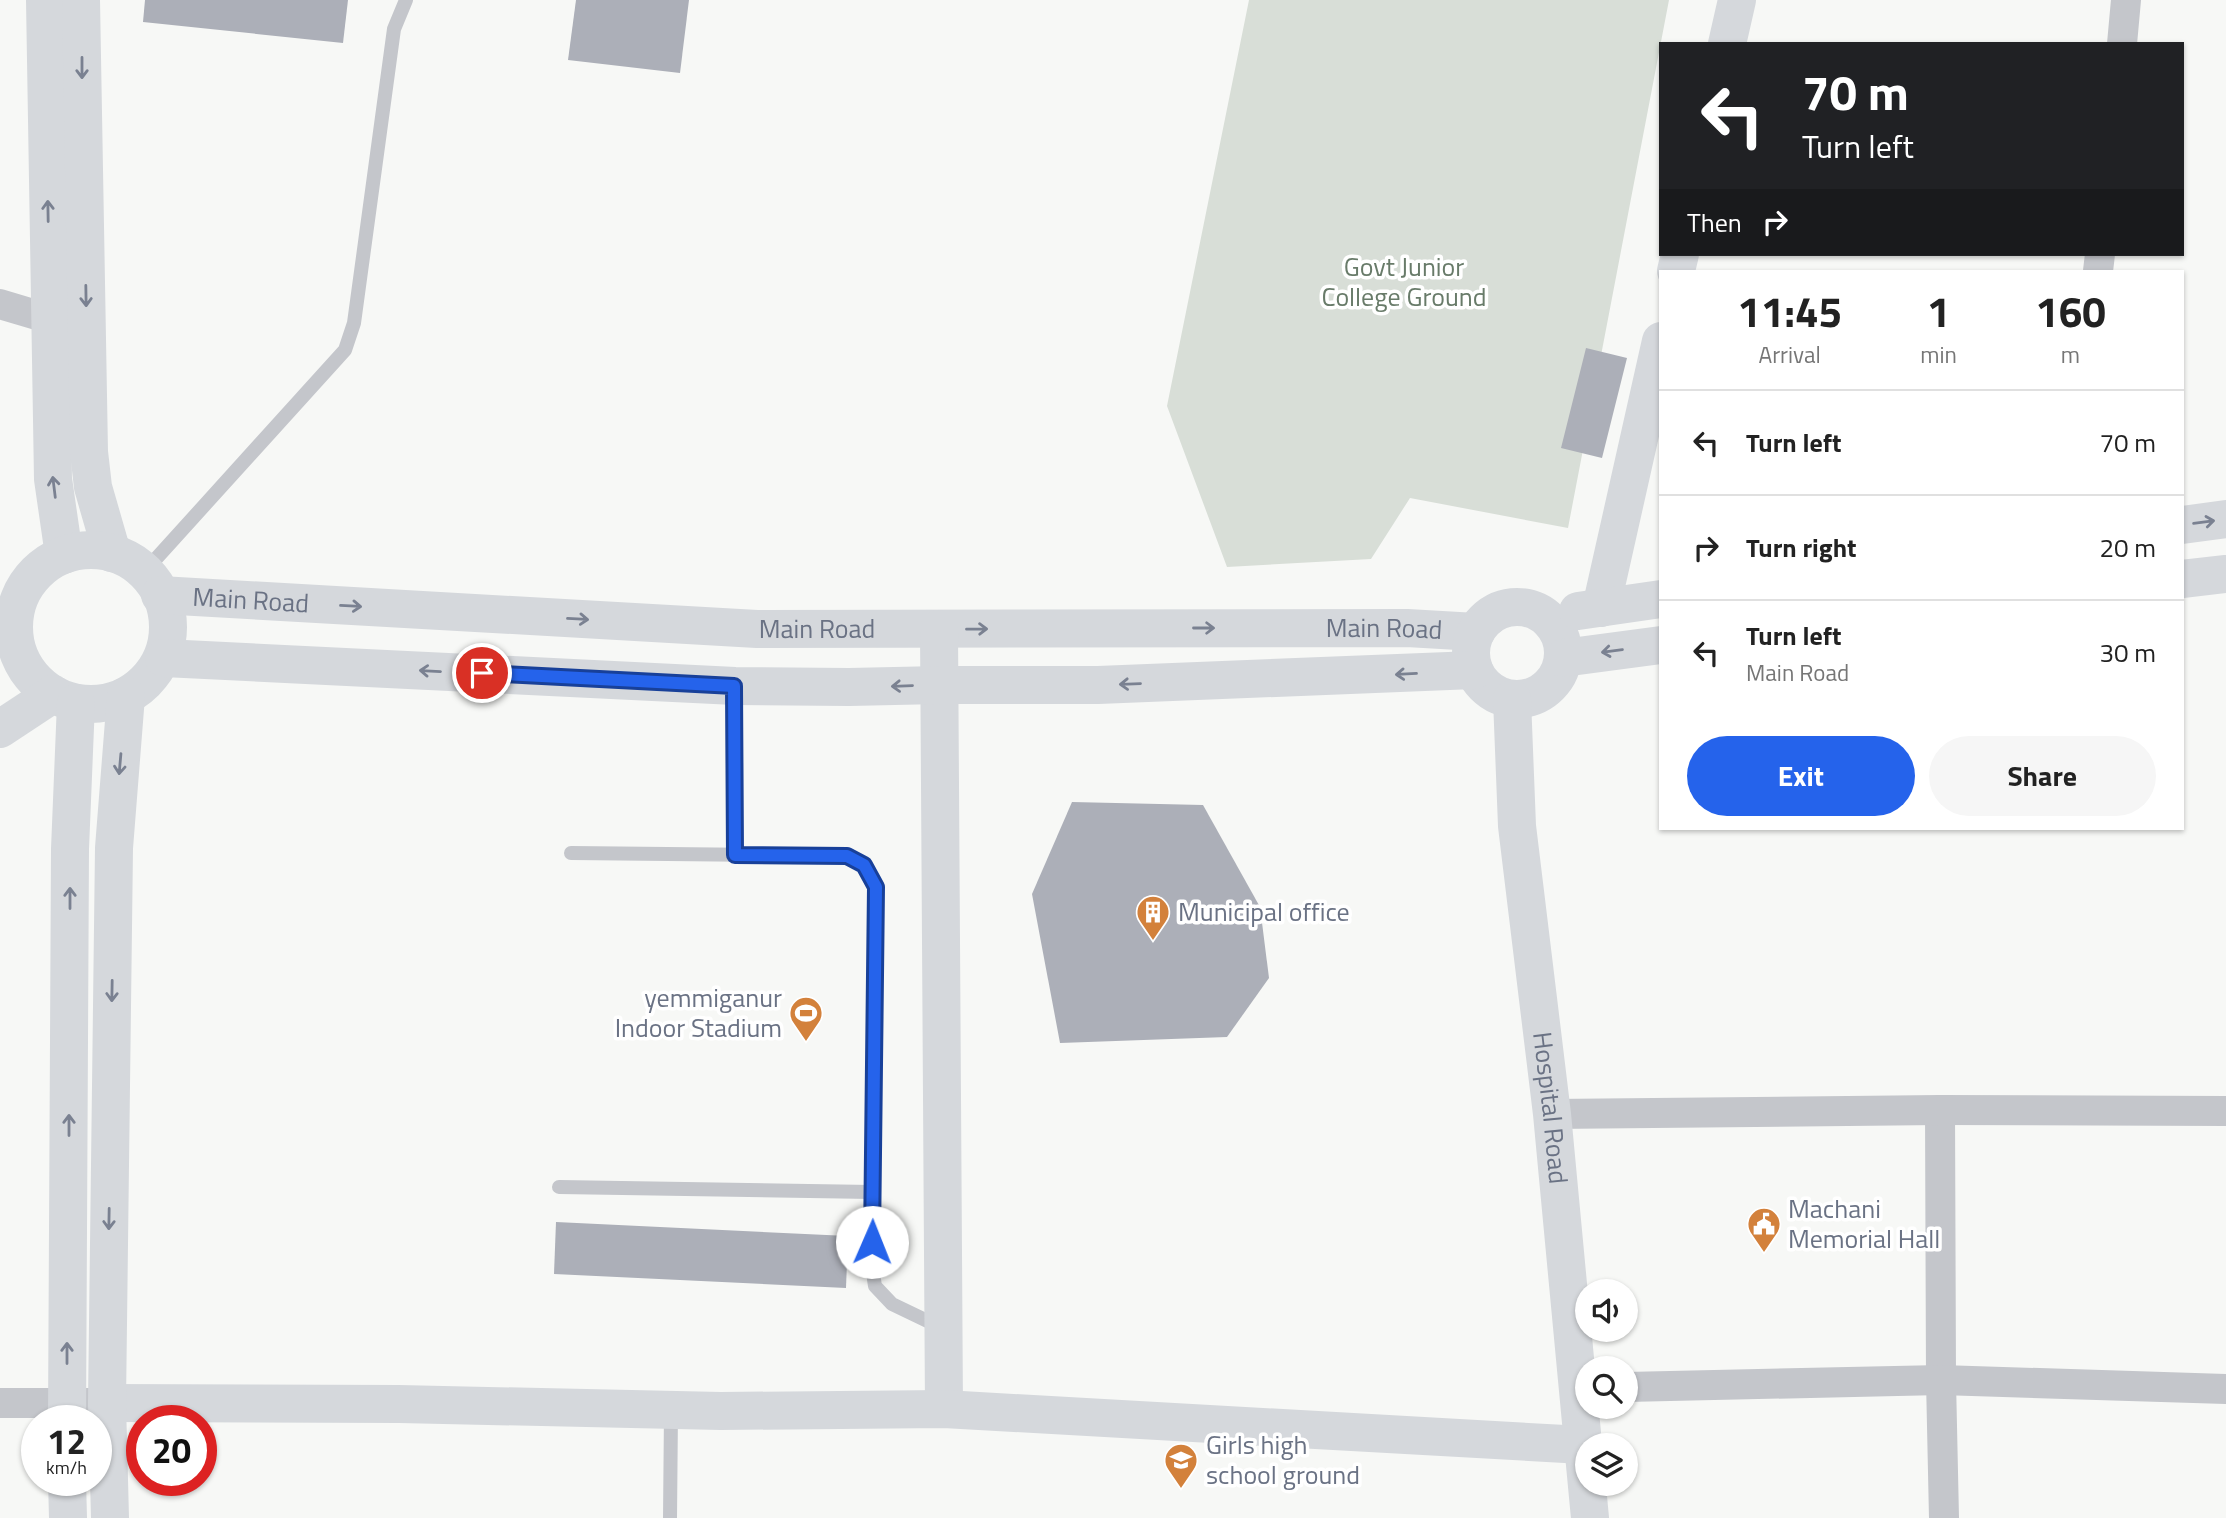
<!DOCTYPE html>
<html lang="en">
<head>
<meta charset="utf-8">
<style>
  :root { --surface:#fff; --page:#f6f6f6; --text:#222; --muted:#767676; --line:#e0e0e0; --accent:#2563eb }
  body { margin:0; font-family:"Titillium Web",sans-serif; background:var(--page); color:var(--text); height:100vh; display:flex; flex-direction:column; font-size:26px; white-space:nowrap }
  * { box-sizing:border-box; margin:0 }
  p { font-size:23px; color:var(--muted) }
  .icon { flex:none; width:38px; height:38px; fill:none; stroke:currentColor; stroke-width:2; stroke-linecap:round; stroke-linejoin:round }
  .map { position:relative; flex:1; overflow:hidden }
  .side { position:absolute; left:1659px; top:270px; width:525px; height:560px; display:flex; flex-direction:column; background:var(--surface); border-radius:0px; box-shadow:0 2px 5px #0004 }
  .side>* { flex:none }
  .hud { position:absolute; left:1659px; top:42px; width:525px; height:214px; border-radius:0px; box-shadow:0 2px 5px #0004; background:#202124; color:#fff; overflow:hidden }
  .controls { position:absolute; left:1575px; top:1279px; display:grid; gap:14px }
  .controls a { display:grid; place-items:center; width:63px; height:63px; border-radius:50%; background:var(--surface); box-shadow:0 2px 5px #0004; font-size:35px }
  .speed { position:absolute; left:21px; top:1405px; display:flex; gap:14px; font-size:35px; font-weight:700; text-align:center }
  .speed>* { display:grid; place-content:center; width:91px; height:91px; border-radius:50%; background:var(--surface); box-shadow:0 2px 5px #0004; line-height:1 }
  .speed small { font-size:18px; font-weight:400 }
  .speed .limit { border:10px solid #d22; background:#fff; color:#111 }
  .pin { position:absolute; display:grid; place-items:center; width:60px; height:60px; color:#fff; margin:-30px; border:4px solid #fff; border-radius:50%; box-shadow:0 2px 7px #0007 }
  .me { position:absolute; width:77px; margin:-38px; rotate:1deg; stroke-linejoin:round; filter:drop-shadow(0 0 5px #0008) }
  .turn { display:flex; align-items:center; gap:24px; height:147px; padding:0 28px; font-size:32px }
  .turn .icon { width:91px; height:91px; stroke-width:2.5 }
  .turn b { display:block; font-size:49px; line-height:60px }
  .then { display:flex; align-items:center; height:66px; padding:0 28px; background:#0003; gap:14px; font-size:26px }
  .eta { display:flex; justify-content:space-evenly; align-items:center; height:119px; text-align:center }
  .eta b { font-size:42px; font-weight:700; line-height:49px }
  .action { display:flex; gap:14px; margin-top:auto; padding:14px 28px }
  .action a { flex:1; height:80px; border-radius:42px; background:var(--accent); color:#fff; font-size:28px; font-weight:700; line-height:80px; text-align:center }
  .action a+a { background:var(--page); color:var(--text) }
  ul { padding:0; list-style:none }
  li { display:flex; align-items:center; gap:21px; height:105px; padding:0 28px; border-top:2px solid var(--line) }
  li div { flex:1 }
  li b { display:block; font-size:26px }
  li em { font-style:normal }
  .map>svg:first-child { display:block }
</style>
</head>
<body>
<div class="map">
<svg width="2226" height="1518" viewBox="0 0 2226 1518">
  <rect width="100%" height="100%" fill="#f7f8f6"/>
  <!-- green -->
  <polygon fill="#d8ded7" points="1249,0 1669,0 1568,528 1410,498 1371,559 1227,567 1167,406"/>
  <!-- building -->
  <g fill="#acafb8">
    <polygon points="145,0 348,0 343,43 143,22"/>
    <polygon points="576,0 689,0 680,73 568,60"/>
    <polygon points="1586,348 1627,358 1602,458 1561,448"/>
    <polygon points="1072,802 1203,805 1260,907 1269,978 1227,1037 1060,1043 1032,894"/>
    <polygon points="556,1222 848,1236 846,1288 554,1274"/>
  </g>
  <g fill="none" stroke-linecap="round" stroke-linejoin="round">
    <!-- lane -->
    <g stroke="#c4c6cb" stroke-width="14">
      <polyline points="144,572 345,350 354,323 394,29 406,0"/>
      <polyline points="735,687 735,855"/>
      <polyline points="571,853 847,856 864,865 876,887 872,1266 875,1286 892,1304 942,1328"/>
      <polyline points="559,1187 872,1192"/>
      <polyline points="670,1518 671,1411"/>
    </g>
    <!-- street -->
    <g stroke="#c4c6cb" stroke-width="30">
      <polyline points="2122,44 2126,0"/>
      <polyline points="2098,271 2100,254"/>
      <polyline points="0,304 50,319"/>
      <polyline points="1940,1110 1941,1380 1944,1518"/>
      <polyline points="1552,1114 1940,1110 2226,1111"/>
      <polyline points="1626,1387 1941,1380 2226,1389"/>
      <polyline points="0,1403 107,1403"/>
    </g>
    <!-- secondary -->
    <g stroke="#d5d8dc" stroke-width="38">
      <polyline points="45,0 53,479 64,555"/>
      <polyline points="81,0 89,452 93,487 112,553"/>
      <polyline points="1727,44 1737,0"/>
      <polyline points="1676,271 1680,254"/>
      <polyline points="2182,525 2226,519"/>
      <circle cx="91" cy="627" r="77"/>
      <polyline points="2182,579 2226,574"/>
      <path id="s1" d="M160 595 757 629 1407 628 1476 632"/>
      <circle cx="1517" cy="653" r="46"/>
      <polyline points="1601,608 1661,341"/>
      <polyline points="1578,611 1661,599"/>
      <polyline points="939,629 944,1409"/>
      <polyline points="164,658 735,686 849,687 940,685 1098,685 1474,670"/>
      <polyline points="1563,658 1661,645"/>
      <path id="s2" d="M1512 699 1517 826 1552 1114 1590 1518"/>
      <polyline points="0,729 53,694"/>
      <polyline points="107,1403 399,1404 721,1411 944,1409 1583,1445"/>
      <polyline points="67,1421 70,849 76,703"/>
      <polyline points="67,1480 68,1518"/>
      <polyline points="110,1518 107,1403 114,848 126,696"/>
    </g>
  </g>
  <!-- one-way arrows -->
  <defs><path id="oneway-shaft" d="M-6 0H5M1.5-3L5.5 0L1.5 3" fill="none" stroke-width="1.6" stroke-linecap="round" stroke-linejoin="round" transform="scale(1.75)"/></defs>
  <g stroke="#7a8191">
    <use href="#oneway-shaft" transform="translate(82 68) rotate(90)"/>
    <use href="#oneway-shaft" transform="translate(48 211) rotate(-91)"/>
    <use href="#oneway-shaft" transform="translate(86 296) rotate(89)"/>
    <use href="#oneway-shaft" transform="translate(54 487) rotate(-97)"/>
    <use href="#oneway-shaft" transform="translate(2204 522) rotate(-7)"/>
    <use href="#oneway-shaft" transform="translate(351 606) rotate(3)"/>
    <use href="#oneway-shaft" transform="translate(578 619) rotate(3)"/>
    <use href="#oneway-shaft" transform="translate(1204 628)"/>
    <use href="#oneway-shaft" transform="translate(977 629) rotate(-1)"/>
    <use href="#oneway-shaft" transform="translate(1612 651) rotate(173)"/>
    <use href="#oneway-shaft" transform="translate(430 671) rotate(-177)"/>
    <use href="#oneway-shaft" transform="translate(1406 674) rotate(177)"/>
    <use href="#oneway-shaft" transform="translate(1130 684) rotate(178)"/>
    <use href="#oneway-shaft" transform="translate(902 686) rotate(178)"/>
    <use href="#oneway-shaft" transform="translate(120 764) rotate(95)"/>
    <use href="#oneway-shaft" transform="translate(70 898) rotate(-90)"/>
    <use href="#oneway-shaft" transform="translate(112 991) rotate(91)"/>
    <use href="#oneway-shaft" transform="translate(69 1125) rotate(-90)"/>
    <use href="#oneway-shaft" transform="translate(109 1219) rotate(91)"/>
    <use href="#oneway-shaft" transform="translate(67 1353) rotate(-90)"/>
  </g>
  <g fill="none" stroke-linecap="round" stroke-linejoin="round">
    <defs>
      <polyline id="route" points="482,673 734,686 735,855 847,856 864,865 876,887 872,1242"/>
    </defs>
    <!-- route casing -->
    <use href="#route" stroke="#184099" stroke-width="18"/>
    <!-- route -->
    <use href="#route" stroke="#2563eb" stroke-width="12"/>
  </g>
  <!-- icons -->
  <defs>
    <symbol id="building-pin" viewBox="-11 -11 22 30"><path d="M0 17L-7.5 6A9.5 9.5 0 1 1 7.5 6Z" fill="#d3813b" stroke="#fff"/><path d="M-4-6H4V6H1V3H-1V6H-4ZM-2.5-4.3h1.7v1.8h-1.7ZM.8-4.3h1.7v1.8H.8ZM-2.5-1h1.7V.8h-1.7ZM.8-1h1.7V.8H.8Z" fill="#fff"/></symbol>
    <symbol id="stadium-pin" viewBox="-11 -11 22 30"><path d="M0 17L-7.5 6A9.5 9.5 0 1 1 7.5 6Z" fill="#d3813b" stroke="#fff"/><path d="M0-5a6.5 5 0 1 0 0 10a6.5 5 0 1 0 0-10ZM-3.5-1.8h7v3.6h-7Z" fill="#fff"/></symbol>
    <symbol id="civic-pin" viewBox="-11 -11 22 30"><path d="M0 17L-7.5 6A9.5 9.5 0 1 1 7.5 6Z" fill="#d3813b" stroke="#fff"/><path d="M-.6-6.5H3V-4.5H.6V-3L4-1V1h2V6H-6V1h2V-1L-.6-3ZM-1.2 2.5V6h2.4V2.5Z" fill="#fff"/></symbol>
    <symbol id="school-pin" viewBox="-11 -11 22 30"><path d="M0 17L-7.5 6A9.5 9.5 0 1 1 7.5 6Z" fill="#d3813b" stroke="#fff"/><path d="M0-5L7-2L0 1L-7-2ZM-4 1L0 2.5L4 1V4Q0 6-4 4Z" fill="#fff"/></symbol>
  </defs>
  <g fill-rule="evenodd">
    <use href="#building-pin" x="1134" y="893" width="38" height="52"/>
    <use href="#stadium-pin" x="787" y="994" width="38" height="52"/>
    <use href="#civic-pin" x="1745" y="1205" width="38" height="52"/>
    <use href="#school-pin" x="1162" y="1441" width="38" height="52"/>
  </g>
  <g text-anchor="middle" stroke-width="7" stroke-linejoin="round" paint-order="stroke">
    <!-- park labels -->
    <g font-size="26" fill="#687b69" stroke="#fff">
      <text x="1404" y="276">Govt Junior<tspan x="1404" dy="30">College Ground</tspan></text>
    </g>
    <!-- street labels -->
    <g font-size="26" fill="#6a7284" stroke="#fff">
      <text dy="9" stroke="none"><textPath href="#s1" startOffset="91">Main Road</textPath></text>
      <text dy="9" stroke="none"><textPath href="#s1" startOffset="658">Main Road</textPath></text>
      <text dy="9" stroke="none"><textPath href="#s1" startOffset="1225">Main Road</textPath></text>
      <text dy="9" stroke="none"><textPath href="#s2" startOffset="411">Hospital Road</textPath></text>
    </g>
    <!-- poi labels -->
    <g font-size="26" fill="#6a7284" stroke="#fff" text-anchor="start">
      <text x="1178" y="921">Municipal office</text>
      <text x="782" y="1007" text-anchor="end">yemmiganur<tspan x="782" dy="30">Indoor Stadium</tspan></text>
      <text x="1788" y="1218">Machani<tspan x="1788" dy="30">Memorial Hall</tspan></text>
      <text x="1206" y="1454">Girls high<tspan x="1206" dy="30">school ground</tspan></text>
    </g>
  </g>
</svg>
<div class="controls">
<a><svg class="icon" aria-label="sound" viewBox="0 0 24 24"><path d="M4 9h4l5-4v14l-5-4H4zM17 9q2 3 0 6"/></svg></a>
<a><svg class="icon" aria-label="search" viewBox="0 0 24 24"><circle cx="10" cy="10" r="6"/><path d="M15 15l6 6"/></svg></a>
<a><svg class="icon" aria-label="layers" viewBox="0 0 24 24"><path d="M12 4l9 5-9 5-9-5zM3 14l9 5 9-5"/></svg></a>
</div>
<div class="speed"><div>12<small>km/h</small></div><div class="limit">20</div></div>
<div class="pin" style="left:482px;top:673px;background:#d93025"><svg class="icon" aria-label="arrive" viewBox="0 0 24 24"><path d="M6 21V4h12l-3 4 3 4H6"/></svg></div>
<svg class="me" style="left:872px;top:1242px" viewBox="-20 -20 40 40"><circle r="19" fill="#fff"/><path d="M0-13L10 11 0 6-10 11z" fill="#2563eb"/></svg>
<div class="hud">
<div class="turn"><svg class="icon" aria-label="left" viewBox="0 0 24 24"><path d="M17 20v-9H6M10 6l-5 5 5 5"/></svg><div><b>70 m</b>Turn left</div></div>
<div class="then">Then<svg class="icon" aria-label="right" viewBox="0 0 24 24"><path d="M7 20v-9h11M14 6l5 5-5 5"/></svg></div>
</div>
<section class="side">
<div class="eta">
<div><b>11:45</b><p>Arrival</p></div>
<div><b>1</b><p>min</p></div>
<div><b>160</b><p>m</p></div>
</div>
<ul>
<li><svg class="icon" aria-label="left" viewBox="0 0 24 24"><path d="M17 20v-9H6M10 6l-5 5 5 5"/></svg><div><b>Turn left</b></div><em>70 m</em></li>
<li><svg class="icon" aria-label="right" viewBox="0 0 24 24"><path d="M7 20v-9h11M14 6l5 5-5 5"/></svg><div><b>Turn right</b></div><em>20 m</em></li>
<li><svg class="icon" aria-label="left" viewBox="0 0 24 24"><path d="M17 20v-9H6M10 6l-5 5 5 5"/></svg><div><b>Turn left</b><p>Main Road</p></div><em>30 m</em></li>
</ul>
<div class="action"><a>Exit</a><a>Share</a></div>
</section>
</div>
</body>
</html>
